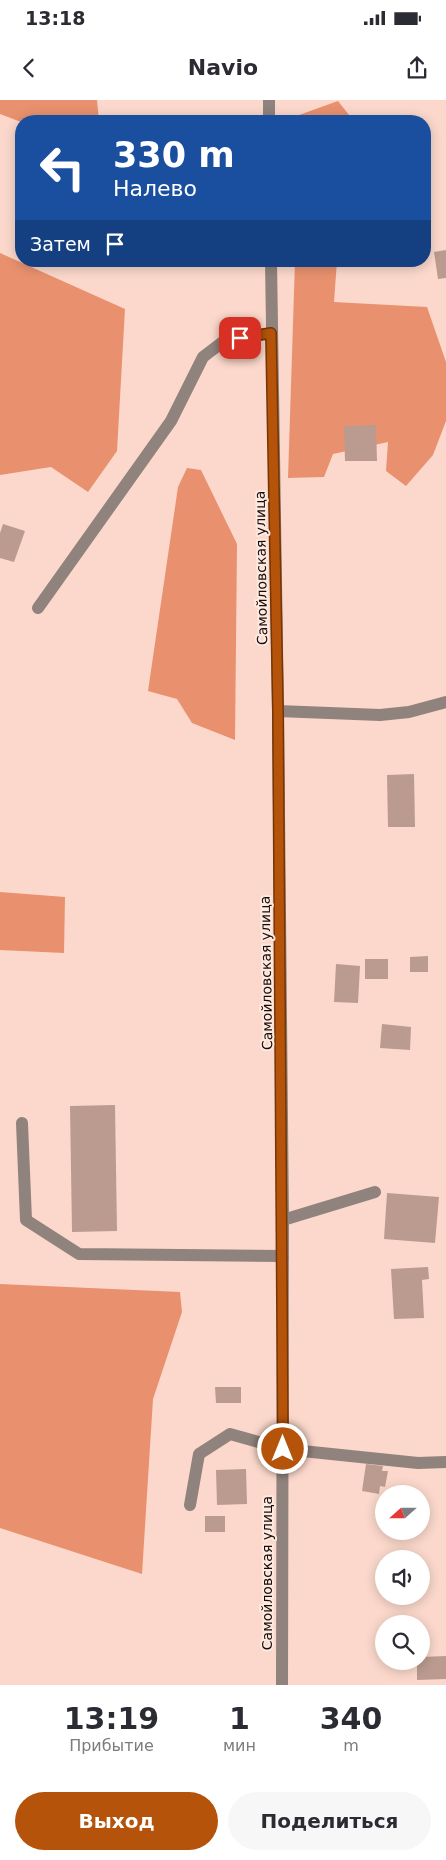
<!DOCTYPE html>
<html lang="ru">
<head>
<meta charset="utf-8">
<style>
  :root { --surface:#fff; --page:#f7f7f7; --text:#2b2b33; --muted:#7c7c81; --accent:#b45309 }
  body { margin:0; font-family:"DejaVu Sans",sans-serif; background:var(--page); color:var(--text); height:100vh; display:flex; flex-direction:column; font-size:19px; white-space:nowrap }
  * { box-sizing:border-box; margin:0 }
  p { font-size:16px; color:var(--muted) }
  .icon { flex:none; width:28px; height:28px; fill:none; stroke:currentColor; stroke-width:2; stroke-linecap:round; stroke-linejoin:round }
  .map { position:relative; height:1585px; overflow:hidden }
  .sheet { display:flex; flex-direction:column; background:var(--surface); flex:1 }
  .sheet>* { flex:none }
  .hud { position:absolute; left:15px; top:15px; width:416px; height:152px; border-radius:20px; box-shadow:0 2px 12px #0003; background:#1a4fa0; color:#fff; overflow:hidden }
  .needle { width:32px; rotate:249deg }
  .buttons { position:absolute; left:375px; top:1385px; display:grid; gap:10px }
  .buttons a { display:grid; place-items:center; width:55px; height:55px; border-radius:50%; background:var(--surface); box-shadow:0 2px 12px #0003; font-size:25px }
  .pin { position:absolute; display:grid; place-items:center; width:42px; height:42px; color:#fff; margin:-21px; border-radius:10px; box-shadow:0 2px 8px #0006 }
  .me { position:absolute; width:55px; margin:-28px; rotate:0deg; stroke-linejoin:round; filter:drop-shadow(0 0 4px #0008) }
  .turn { display:flex; align-items:center; gap:18px; height:105px; padding:0 15px; font-size:22px }
  .turn .icon { width:65px; height:65px; stroke-width:2.5 }
  .turn b { display:block; font-size:35px; line-height:42px }
  .then { display:flex; align-items:center; height:48px; padding:0 15px; background:#0003; gap:10px; font-size:19px }
  .eta { display:flex; justify-content:space-evenly; align-items:center; height:85px; text-align:center }
  .eta b { font-size:30px; font-weight:600; line-height:35px }
  .cta { display:flex; gap:10px; margin-top:auto; padding:10px 15px }
  .cta a { flex:1; height:58px; border-radius:30px; background:var(--accent); color:#fff; font-size:20px; font-weight:600; line-height:58px; text-align:center }
  .cta a+a { background:var(--page); color:var(--text) }
  .status { display:flex; justify-content:space-between; align-items:center; height:35px; padding:0 25px; background:var(--surface); direction:ltr }
  .status svg { height:14px; fill:currentColor }
  header { display:flex; justify-content:space-between; align-items:center; height:65px; padding:0 15px; background:var(--surface); font-size:22px; font-weight:600 }
  .map>svg:first-child { display:block }
</style>
</head>
<body>
<div class="status"><b>13:18</b><svg viewBox="0 0 49 12"><path d="M0 12V9h3v3zM5 12V6h3v6zM10 12V3h3v9zM15 12V0h3v12zM26 1h20v11H26zM47 4h2v5h-2z"/></svg></div>
<header><svg class="icon" aria-label="back" viewBox="0 0 24 24"><path d="M15 5l-7 7 7 7"/></svg>Navio<svg class="icon" aria-label="share" viewBox="0 0 24 24"><path d="M12 15V3M7 8l5-5 5 5M5 13v7h14v-7"/></svg></header>
<div class="map">
<svg width="446" height="1585" viewBox="0 0 446 1585">
  <rect width="100%" height="100%" fill="#fbd8cb"/>
  <!-- forest -->
  <g fill="#e9916e">
    <polygon points="0,0 97,0 99,21 21,22 0,14"/>
    <polygon points="338,1 349,15 348,21 299,21 299,15"/>
    <polygon points="0,153 125,209 117,351 88,392 51,367 0,375"/>
    <polygon points="295,161 337,161 334,202 427,207 446,262 446,321 433,355 406,386 386,371 388,342 333,354 324,377 288,378"/>
    <polygon points="187,368 201,370 237,444 235,640 192,623 177,599 148,591 178,387"/>
    <polygon points="0,792 65,797 64,853 0,850"/>
    <polygon points="0,1184 180,1192 182,1212 153,1299 142,1474 0,1428"/>
  </g>
  <!-- building -->
  <g fill="#bb9b8f">
    <polygon points="446,150 446,178 438,179 434,152"/>
    <polygon points="376,325 377,361 345,361 344,326"/>
    <polygon points="3,424 25,431 14,462 0,458 0,433"/>
    <polygon points="414,674 415,727 388,727 387,675"/>
    <polygon points="428,856 428,872 410,872 410,857"/>
    <rect x="365" y="859" width="23" height="20"/>
    <polygon points="336,864 360,866 358,903 334,902"/>
    <polygon points="382,924 411,927 410,950 380,948"/>
    <polygon points="115,1005 117,1131 72,1132 70,1006"/>
    <polygon points="387,1093 439,1097 435,1143 384,1139"/>
    <polygon points="428,1167 429,1179 422,1180 424,1218 394,1219 391,1169"/>
    <polygon points="215,1287 241,1287 241,1303 216,1303"/>
    <polygon points="366,1364 383,1366 382,1371 388,1371 385,1387 380,1386 379,1394 362,1391"/>
    <polygon points="246,1369 247,1404 217,1405 216,1370"/>
    <rect x="205" y="1416" width="20" height="16"/>
    <polygon points="446,1556 446,1579 417,1580 417,1561 421,1561 421,1557"/>
  </g>
  <g fill="none" stroke-linecap="round" stroke-linejoin="round">
    <!-- minor -->
    <g stroke="#90827c" stroke-width="12">
      <polyline points="269,0 269,21"/>
      <polyline points="271,161 278,611 283,1120 282,1585"/>
      <polyline points="38,508 171,321 203,257 224,241 271,233"/>
      <polyline points="278,611 380,615 409,612 446,602"/>
      <polyline points="22,1023 26,1120 79,1154 283,1156"/>
      <polyline points="283,1120 375,1092"/>
      <polyline points="190,1405 199,1354 230,1334 283,1349 418,1363 446,1362"/>
    </g>
  </g>
  <g fill="none" stroke-linecap="round" stroke-linejoin="round">
    <defs>
      <polyline id="route" points="240,238 271,233 278,611 283,1349"/>
    </defs>
    <!-- route casing -->
    <use href="#route" stroke="#753606" stroke-width="12"/>
    <!-- route -->
    <use href="#route" stroke="#b45309" stroke-width="9"/>
  </g>
  <g text-anchor="middle" stroke-width="4" stroke-linejoin="round" paint-order="stroke">
    <!-- street labels -->
    <g font-size="14" fill="#150a06" stroke="#fee9e1">
      <text transform="translate(261 468) rotate(-91)" y="5">Самойловская улица</text>
      <text transform="translate(266 873) rotate(-91)" y="5">Самойловская улица</text>
      <text transform="translate(267 1473) rotate(-90)" y="5">Самойловская улица</text>
    </g>
  </g>
</svg>
<div class="buttons">
<a><svg class="needle" viewBox="-14 -14 28 28"><path d="M0-13l5 13h-10z" fill="#e53935"/><path d="M0 13l5-13h-10z" fill="#7c7c81"/></svg></a>
<a><svg class="icon" aria-label="sound" viewBox="0 0 24 24"><path d="M4 9h4l5-4v14l-5-4H4zM17 9q2 3 0 6"/></svg></a>
<a><svg class="icon" aria-label="search" viewBox="0 0 24 24"><circle cx="10" cy="10" r="6"/><path d="M15 15l6 6"/></svg></a>
</div>
<div class="pin" style="left:240px;top:238px;background:#d93025"><svg class="icon" aria-label="arrive" viewBox="0 0 24 24"><path d="M6 21V4h12l-3 4 3 4H6"/></svg></div>
<svg class="me" style="left:283px;top:1349px" viewBox="-20 -20 40 40"><circle r="17" fill="#b45309" stroke="#fff" stroke-width="3"/><path d="M0-11L8 9 0 5-8 9z" fill="#fff"/></svg>
<div class="hud">
<div class="turn"><svg class="icon" aria-label="left" viewBox="0 0 24 24"><path d="M17 20v-9H6M10 6l-5 5 5 5"/></svg><div><b>330 m</b>Налево</div></div>
<div class="then">Затем<svg class="icon" aria-label="arrive" viewBox="0 0 24 24"><path d="M6 21V4h12l-3 4 3 4H6"/></svg></div>
</div>
</div>
<section class="sheet">
<div class="eta">
<div><b>13:19</b><p>Прибытие</p></div>
<div><b>1</b><p>мин</p></div>
<div><b>340</b><p>m</p></div>
</div>
<div class="cta"><a>Выход</a><a>Поделиться</a></div>
</section>
</body>
</html>
